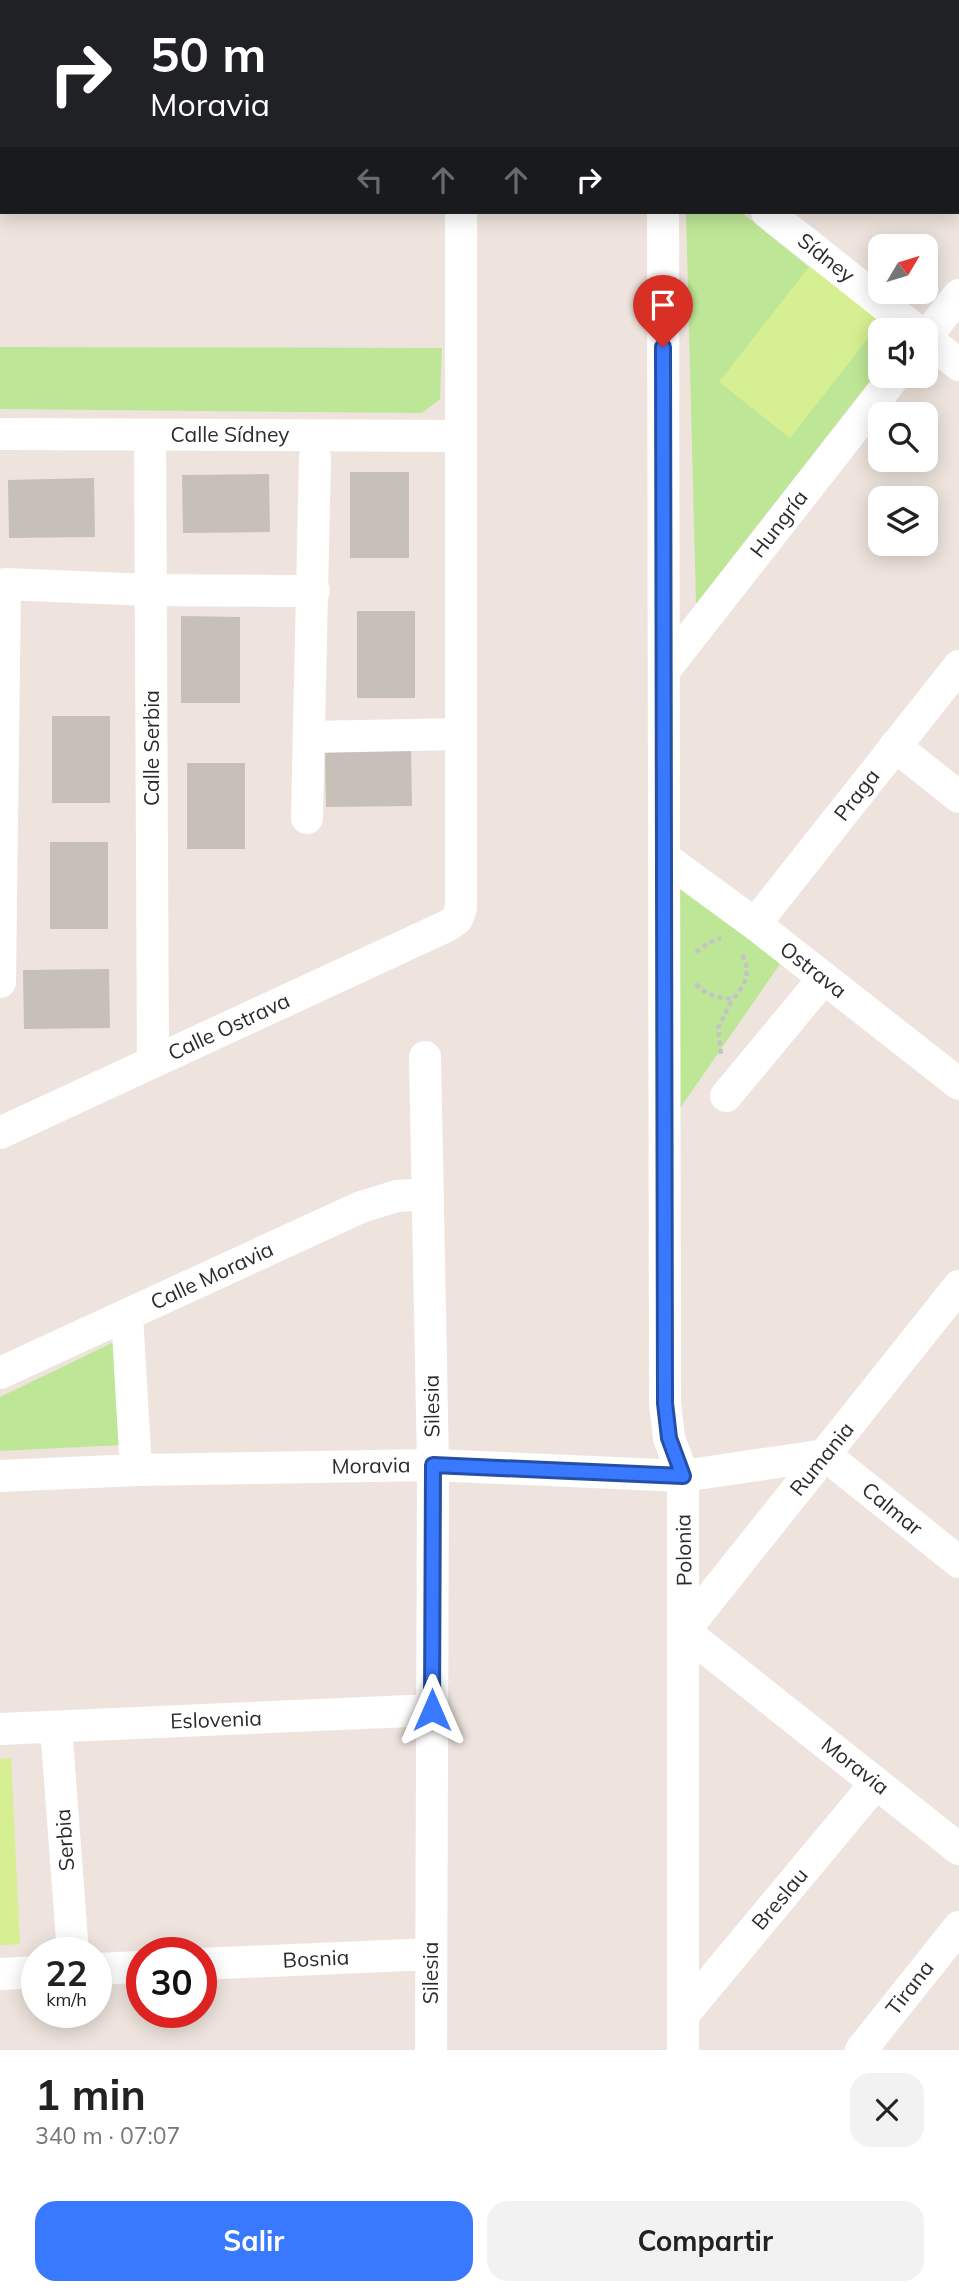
<!DOCTYPE html>
<html lang="es">
<head>
<meta charset="utf-8">
<style>
  :root { --surface:#fff; --page:#f2f2f2; --text:#222; --muted:#767676; --accent:#3979ff }
  body { margin:0; font-family:Mulish,sans-serif; background:var(--page); color:var(--text); height:100vh; display:flex; flex-direction:column; font-size:26px; white-space:nowrap }
  * { box-sizing:border-box; margin:0 }
  p { font-size:23px; color:var(--muted) }
  .icon { flex:none; width:38px; height:38px; fill:none; stroke:currentColor; stroke-width:2; stroke-linecap:round; stroke-linejoin:round }
  .map { position:relative; height:2050px; overflow:hidden }
  .details { display:flex; flex-direction:column; background:var(--surface); flex:1 }
  .details>* { flex:none }
  .top-card { position:absolute; left:0px; top:0px; width:959px; height:214px; box-shadow:0 4px 18px #0003; background:#202124; color:#fff; overflow:hidden }
  .needle { width:46px; rotate:52deg }
  .buttons { position:absolute; left:868px; top:234px; display:grid; gap:14px }
  .buttons a { display:grid; place-items:center; width:70px; height:70px; border-radius:14px; background:var(--surface); box-shadow:0 4px 18px #0003; font-size:35px }
  .speed { position:absolute; left:21px; top:1937px; display:flex; gap:14px; font-size:35px; font-weight:700; text-align:center }
  .speed>* { display:grid; place-content:center; width:91px; height:91px; border-radius:50%; background:var(--surface); box-shadow:0 4px 18px #0003; line-height:1 }
  .speed small { font-size:18px; font-weight:400 }
  .speed .limit { border:10px solid #d22; background:#fff; color:#111 }
  .pin { position:absolute; display:grid; place-items:center; width:60px; height:60px; color:#fff; margin:-72px -30px; border-radius:50% 50% 50% 0; rotate:-45deg; box-shadow:0 0 7px #0007 }
  .pin .icon { rotate:45deg }
  .me { position:absolute; width:77px; margin:-38px; rotate:0deg; stroke-linejoin:round; filter:drop-shadow(0 0 5px #0008) }
  .turn { display:flex; align-items:center; gap:24px; height:147px; padding:0 35px; font-size:32px }
  .turn .icon { width:91px; height:91px; stroke-width:2.5 }
  .turn b { display:block; font-size:49px; line-height:60px }
  .lanes { display:flex; align-items:center; height:66px; padding:0 35px; background:#0003; justify-content:center; gap:35px; direction:ltr }
  .lanes .off { opacity:.35 }
  .round { display:grid; place-items:center; flex:none; width:74px; height:74px; border-radius:21px; background:var(--page) }
  .overview { display:flex; align-items:center; justify-content:space-between; height:119px; padding:0 35px }
  h1 { font-size:42px; font-weight:700; line-height:52px }
  .cta { display:flex; gap:14px; margin-top:auto; padding:14px 35px }
  .cta a { flex:1; height:80px; border-radius:21px; background:var(--accent); color:#fff; font-size:28px; font-weight:700; line-height:80px; text-align:center }
  .cta a+a { background:var(--page); color:var(--text) }
  .map>svg:first-child { display:block }
</style>
</head>
<body>
<div class="map">
<svg width="959" height="2050" viewBox="0 0 959 2050">
  <rect width="100%" height="100%" fill="#eee4dd"/>
  <!-- green -->
  <g fill="#bde796">
    <polygon points="686,212 741,212 888,331 880,331 880,368 696,604"/>
    <polygon points="0,347 442,348 440,399 422,413 0,409"/>
    <polygon points="677,853 794,944 676,1114"/>
    <polygon points="120,1339 123,1445 0,1451 0,1397"/>
  </g>
  <!-- pitch -->
  <g fill="#d5ef92">
    <polygon points="812,263 884,318 790,438 719,382"/>
    <polygon points="11,1758 20,1944 0,1945 0,1759"/>
  </g>
  <!-- building -->
  <g fill="#c6c0b8">
    <rect x="350" y="472" width="59" height="86"/>
    <polygon points="269,474 270,532 183,533 182,475"/>
    <polygon points="94,478 95,537 9,538 8,480"/>
    <rect x="357" y="611" width="58" height="87"/>
    <polygon points="181,616 240,617 240,703 181,703"/>
    <rect x="52" y="716" width="58" height="87"/>
    <polygon points="411,747 412,806 326,807 325,748"/>
    <rect x="187" y="763" width="58" height="86"/>
    <rect x="50" y="842" width="58" height="87"/>
    <polygon points="109,969 110,1028 24,1029 23,970"/>
  </g>
  <g fill="none" stroke-linecap="round" stroke-linejoin="round">
    <!-- path -->
    <g stroke="#c4c4c4" stroke-width="4.5" stroke-dasharray="5 3.5" stroke-linecap="butt">
      <polyline points="846,0 848,2"/>
      <polyline points="957,62 959,60"/>
      <polyline points="696,952 708,943 721,938"/>
      <path d="M696 984C705 995 718 998 733 999 745 985 752 972 742 955"/>
      <polyline points="721,1054 718,1028 732,1000"/>
    </g>
    <!-- minor -->
    <g stroke="#fff" stroke-width="32">
      <polyline points="802,0 804,2"/>
      <polyline points="461,2 461,0"/>
      <polyline points="687,2 688,0"/>
      <polyline points="957,110 959,111"/>
      <polyline points="663,212 665,1403 669,1438 683,1476 683,2050"/>
      <polyline points="767,212 917,331"/>
      <polyline points="926,337 959,295"/>
      <polyline points="926,338 959,365"/>
      <polyline points="0,434 461,436"/>
      <polyline points="150,435 153,1062"/>
      <polyline points="664,671 895,376"/>
      <polyline points="310,737 461,734"/>
      <polyline points="895,746 959,797"/>
      <polyline points="307,818 315,457"/>
      <polyline points="666,859 755,924 959,1084"/>
      <polyline points="755,924 959,666"/>
      <polyline points="0,982 5,584 151,590 314,591"/>
      <polyline points="425,1057 433,1465 431,2050"/>
      <polyline points="726,1096 824,978"/>
      <polyline points="0,1133 447,926 457,919 461,908 461,212"/>
      <polyline points="959,1286 684,1631 959,1849"/>
      <polyline points="127,1315 136,1470"/>
      <polyline points="0,1373 361,1207 397,1196 428,1194"/>
      <polyline points="0,1476 136,1470 433,1465 683,1476 825,1455 959,1562"/>
      <polyline points="56,1727 73,1953"/>
      <polyline points="0,1729 432,1710"/>
      <polyline points="201,1964 431,1954"/>
      <polyline points="96,1969 142,1967"/>
      <polyline points="0,1974 37,1972"/>
      <polyline points="683,2015 876,1783"/>
      <polyline points="861,2050 959,1927"/>
    </g>
  </g>
  <g fill="none" stroke-linecap="round" stroke-linejoin="round">
    <defs>
      <polyline id="route" points="432,1710 433,1465 683,1476 669,1438 665,1403 663,347"/>
    </defs>
    <!-- route casing -->
    <use href="#route" stroke="#254fa6" stroke-width="18"/>
    <!-- route -->
    <use href="#route" stroke="#3979ff" stroke-width="12"/>
  </g>
  <g text-anchor="middle" stroke-width="5" stroke-linejoin="round" paint-order="stroke">
    <!-- street labels -->
    <g font-size="21" fill="#2b2b2b" stroke="#fff">
      <text transform="translate(826 258) rotate(38)" y="7">Sídney</text>
      <text x="230" y="442">Calle Sídney</text>
      <text transform="translate(779 524) rotate(-52)" y="7">Hungría</text>
      <text transform="translate(152 748) rotate(-90)" y="7">Calle Serbia</text>
      <text transform="translate(857 795) rotate(-52)" y="7">Praga</text>
      <text transform="translate(813 970) rotate(38)" y="7">Ostrava</text>
      <text transform="translate(229 1027) rotate(-25)" y="7">Calle Ostrava</text>
      <text transform="translate(212 1276) rotate(-25)" y="7">Calle Moravia</text>
      <text transform="translate(432 1406) rotate(-91)" y="7">Silesia</text>
      <text transform="translate(822 1459) rotate(-51)" y="7">Rumania</text>
      <text transform="translate(371 1466) rotate(-1)" y="7">Moravia</text>
      <text transform="translate(892 1509) rotate(39)" y="7">Calmar</text>
      <text transform="translate(684 1550) rotate(-91)" y="7">Polonia</text>
      <text transform="translate(216 1720) rotate(-2)" y="7">Eslovenia</text>
      <text transform="translate(855 1766) rotate(38)" y="7">Moravia</text>
      <text transform="translate(65 1840) rotate(-94)" y="7">Serbia</text>
      <text transform="translate(780 1899) rotate(-50)" y="7">Breslau</text>
      <text transform="translate(316 1959) rotate(-3)" y="7">Bosnia</text>
      <text transform="translate(431 1973) rotate(-90)" y="7">Silesia</text>
      <text transform="translate(910 1988) rotate(-52)" y="7">Tirana</text>
    </g>
  </g>
</svg>
<div class="buttons">
<a><svg class="needle" viewBox="-14 -14 28 28"><path d="M0-13l5 13h-10z" fill="#e53935"/><path d="M0 13l5-13h-10z" fill="#767676"/></svg></a>
<a><svg class="icon" aria-label="sound" viewBox="0 0 24 24"><path d="M4 9h4l5-4v14l-5-4H4zM17 9q2 3 0 6"/></svg></a>
<a><svg class="icon" aria-label="search" viewBox="0 0 24 24"><circle cx="10" cy="10" r="6"/><path d="M15 15l6 6"/></svg></a>
<a><svg class="icon" aria-label="layers" viewBox="0 0 24 24"><path d="M12 4l9 5-9 5-9-5zM3 14l9 5 9-5"/></svg></a>
</div>
<div class="speed"><div>22<small>km/h</small></div><div class="limit">30</div></div>
<div class="pin" style="left:663px;top:347px;background:#d93025"><svg class="icon" aria-label="arrive" viewBox="0 0 24 24"><path d="M6 21V4h12l-3 4 3 4H6"/></svg></div>
<svg class="me" style="left:432px;top:1710px" viewBox="-20 -20 40 40"><path d="M0-17L14 15 0 8-14 15z" fill="#3979ff" stroke="#fff" stroke-width="4"/></svg>
<div class="top-card">
<div class="turn"><svg class="icon" aria-label="right" viewBox="0 0 24 24"><path d="M7 20v-9h11M14 6l5 5-5 5"/></svg><div><b>50 m</b>Moravia</div></div>
<div class="lanes"><svg class="icon off" aria-label="left" viewBox="0 0 24 24"><path d="M17 20v-9H6M10 6l-5 5 5 5"/></svg><svg class="icon off" aria-label="ahead" viewBox="0 0 24 24"><path d="M12 20V5M6 11l6-6 6 6"/></svg><svg class="icon off" aria-label="ahead" viewBox="0 0 24 24"><path d="M12 20V5M6 11l6-6 6 6"/></svg><svg class="icon" aria-label="right" viewBox="0 0 24 24"><path d="M7 20v-9h11M14 6l5 5-5 5"/></svg></div>
</div>
</div>
<section class="details">
<div class="overview"><div><h1>1 min</h1><p>340 m · 07:07</p></div><a class="round"><svg class="icon" aria-label="close" viewBox="0 0 24 24"><path d="M6 6l12 12M18 6L6 18"/></svg></a></div>
<div class="cta"><a>Salir</a><a>Compartir</a></div>
</section>
</body>
</html>
